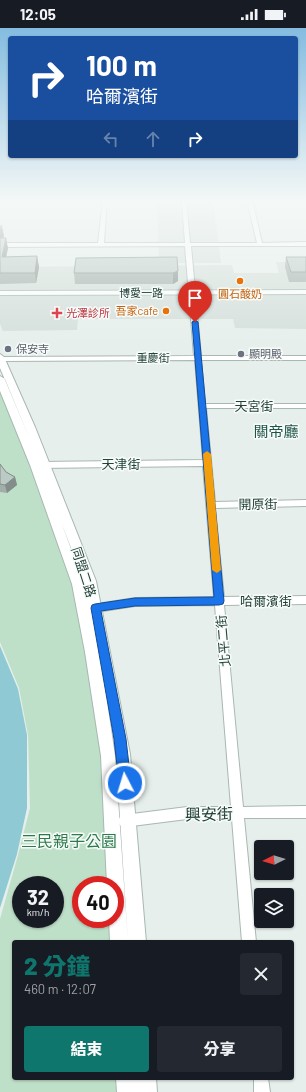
<!DOCTYPE html>
<html lang="zh-TW">
<head>
<meta charset="utf-8">
<style>
  :root { --surface:#171b24; --page:#242831; --text:#f1f3f6; --muted:#9ea1a6; --accent:#0f766e }
  body { margin:0; font-family:Barlow,"Noto Sans TC",sans-serif; background:var(--page); color:var(--text); height:100vh; display:flex; flex-direction:column; font-size:15px; white-space:nowrap }
  * { box-sizing:border-box; margin:0 }
  p { font-size:13px; color:var(--muted) }
  .icon { flex:none; width:22px; height:22px; fill:none; stroke:currentColor; stroke-width:2; stroke-linecap:round; stroke-linejoin:round }
  .map { position:relative; flex:1; overflow:hidden }
  .panel { position:absolute; left:12px; top:912px; width:282px; height:140px; display:flex; flex-direction:column; background:var(--surface); border-radius:4px; box-shadow:0 1px 3px #0004 }
  .panel>* { flex:none }
  .top-card { position:absolute; left:8px; top:8px; width:290px; height:122px; border-radius:4px; box-shadow:0 1px 3px #0004; background:#1a4fa0; color:#fff; overflow:hidden }
  .needle { width:26px; rotate:265deg }
  .fabs { position:absolute; left:254px; top:812px; display:grid; gap:8px }
  .fabs a { display:grid; place-items:center; width:40px; height:40px; border-radius:4px; background:var(--surface); box-shadow:0 1px 3px #0004; font-size:20px }
  .speed { position:absolute; left:12px; top:848px; display:flex; gap:8px; font-size:20px; font-weight:700; text-align:center }
  .speed>* { display:grid; place-content:center; width:52px; height:52px; border-radius:50%; background:var(--surface); box-shadow:0 1px 3px #0004; line-height:1 }
  .speed small { font-size:10px; font-weight:400 }
  .speed .limit { border:6px solid #d22; background:#fff; color:#111 }
  .pin { position:absolute; display:grid; place-items:center; width:34px; height:34px; color:#fff; margin:-41px -17px; border-radius:50% 50% 50% 0; rotate:-45deg; box-shadow:0 0 4px #0007 }
  .pin .icon { rotate:45deg }
  .me { position:absolute; width:44px; margin:-22px; rotate:355deg; stroke-linejoin:round; filter:drop-shadow(0 0 3px #0008) }
  .turn { display:flex; align-items:center; gap:14px; height:84px; padding:0 12px; font-size:18px }
  .turn .icon { width:52px; height:52px; stroke-width:2.5 }
  .turn b { display:block; font-size:28px; line-height:34px }
  .lanes { display:flex; align-items:center; height:38px; padding:0 12px; background:#0003; justify-content:center; gap:20px; direction:ltr }
  .lanes .off { opacity:.35 }
  .round { display:grid; place-items:center; flex:none; width:42px; height:42px; border-radius:4px; background:var(--page) }
  .overview { display:flex; align-items:center; justify-content:space-between; height:68px; padding:0 12px }
  h1 { font-size:24px; font-weight:800; line-height:30px; color:var(--accent) }
  .action { display:flex; gap:8px; margin-top:auto; padding:8px 12px }
  .action a { flex:1; height:46px; border-radius:4px; background:var(--accent); color:#fff; font-size:16px; font-weight:800; line-height:46px; text-align:center }
  .action a+a { background:var(--page); color:var(--text) }
  .status { display:flex; justify-content:space-between; align-items:center; height:28px; padding:0 20px; background:var(--surface); direction:ltr }
  .status svg { height:11px; fill:currentColor }
  .map>svg:first-child { display:block }
</style>
</head>
<body>
<div class="status"><b>12:05</b><svg viewBox="0 0 49 12"><path d="M0 12V9h3v3zM5 12V6h3v6zM10 12V3h3v9zM15 12V0h3v12zM26 1h20v11H26zM47 4h2v5h-2z"/></svg></div>
<div class="map">
<svg width="306" height="1064" viewBox="0 0 306 1064">
  <rect width="100%" height="100%" fill="#e6efeb"/>
  <!-- built -->
  <g fill="#d4dfda">
    <polygon points="157,172 213,172 221,235 159,235"/>
    <polygon points="276,234 306,234 306,301 235,300 233,291 78,291 77,302 3,303 0,296 0,239 232,237 234,245 279,245"/>
  </g>
  <!-- green -->
  <path fill="#bfe0c8" fill-rule="evenodd" d="M0 352 72 538 113 795 119 914H14V1050H127L128 1064H0V891L18 827 30 780 28 707 19 660 0 614ZM21 857H55V891H21ZM81 857H115V891H81Z"/>
  <!-- water -->
  <polygon fill="#8ec9d4" points="0,618 18,661 27,707 27,780 17,826 0,880"/>
  <g fill="none" stroke-linecap="round" stroke-linejoin="round">
    <defs>
      <g id="minor">
        <polygon points="103,172 107,172 104,215 185,215 182,172 186,172 190,215 257,215 247,172 252,172 262,215 306,214 306,218 191,218 201,328 306,328 306,332 201,332 205,376 306,376 306,380 206,380 215,474 306,472 306,478 215,480 224,569 306,568 306,576 224,577 243,779 306,778 306,790 244,790 256,914 242,914 232,791 187,791 124,799 120,797 118,793 120,789 124,787 187,779 231,779 215,577 135,578 90,585 87,584 85,581 87,578 90,577 135,570 214,569 203,438 39,440 35,437 39,434 203,432 195,332 0,333 0,329 194,328 185,218 0,219 0,215 98,215"/>
        <polygon points="254,1050 268,1050 270,1064 254,1064"/>
      </g>
      <g id="tertiary">
        <path d="M0 326 4 329 35 399 96 553 130 726 146 914H128L116 726 107 673 115 728 128 914H110L109 891H115V857H107L101 728 85 624 72 556 30 437 0 363V348L5 351 31 414 0 340ZM61 494 84 553 87 569 84 556Z"/>
        <polygon points="116,1050 136,1050 136,1056 136,1050 156,1050 157,1064 117,1064"/>
      </g>
      <polygon id="secondary" points="306,262 306,266 0,267 0,263"/>
    </defs>
    <!-- minor casing -->
    <use href="#minor" stroke="#a8b8b2" stroke-width="2"/>
    <!-- tertiary casing -->
    <use href="#tertiary" stroke="#a8b8b2" stroke-width="2"/>
    <!-- secondary casing -->
    <use href="#secondary" stroke="#a4bbb3" stroke-width="2"/>
    <!-- minor -->
    <use href="#minor" fill="#fff" fill-rule="evenodd"/>
    <!-- tertiary -->
    <use href="#tertiary" fill="#fff" fill-rule="evenodd"/>
    <!-- secondary -->
    <use href="#secondary" fill="#fff" fill-rule="evenodd"/>
  </g>
  <!-- wall -->
  <g fill="#a1aea9">
    <polygon points="0,198 4,208 3,210 8,220 6,229 37,228 39,239 36,255 0,256"/>
    <polygon points="177,229 178,253 173,256 75,256 74,245"/>
    <polygon points="286,229 306,229 306,254 289,254 285,239"/>
    <polygon points="0,436 6,444 15,449 17,457 7,465 0,464"/>
  </g>
  <!-- shaded-wall -->
  <g fill="#838d89">
    <polygon points="2,198 4,208 2,214 0,214 0,203"/>
    <polygon points="6,210 8,220 4,239 2,229"/>
    <polygon points="37,228 39,239 36,255 35,245"/>
    <polygon points="178,243 178,253 173,256 173,245"/>
    <polygon points="15,449 17,457 7,465 5,457"/>
  </g>
  <!-- building -->
  <g fill="#bbcac4" stroke="#838d89">
    <polygon points="0,198 2,198 0,203"/>
    <polygon points="0,210 6,210 2,229 37,228 35,245 0,245"/>
    <polygon points="177,229 178,243 173,245 74,245 76,230"/>
    <polygon points="286,229 306,229 306,244 291,244"/>
    <polygon points="0,436 6,444 15,449 5,457 0,456"/>
  </g>
  <!-- sky -->
  <linearGradient id="sky" x2="0" y2="1"><stop stop-color="#84bce0"/><stop offset="0.54" stop-color="#f4f8f6"/><stop offset="1" stop-color="#f4f8f6" stop-opacity="0"/></linearGradient>
  <rect width="306" height="321" fill="url(#sky)"/>
  <!-- route -->
  <polygon fill="#1a73e8" stroke="#114b97" points="195,292 198,294 224,573 223,576 219,577 135,578 101,583 126,711 131,755 129,759 125,761 121,759 119,755 114,711 91,580 92,577 95,576 135,570 214,569 192,294"/>
  <!-- slow -->
  <polygon fill="#f59e0b" points="207,423 211,426 221,542 217,545 212,542 203,426"/>
  <!-- markers -->
  <g fill="#e8710a" stroke="#f7fbf9" stroke-width="1.5">
    <circle cx="240" cy="253" r="4"/>
    <circle cx="166" cy="283" r="4"/>
  </g>
  <path fill="#e0444e" stroke="#f7fbf9" stroke-width="1.5" d="M55 279h4v4h4v4h-4v4h-4v-4h-4v-4h4z"/>
  <g fill="#6b7280" stroke="#f7fbf9" stroke-width="1.5">
    <circle cx="8" cy="321" r="4"/>
    <circle cx="241" cy="326" r="4"/>
  </g>
  <g text-anchor="middle" stroke-width="3" stroke-linejoin="round" paint-order="stroke">
    <!-- far-street labels -->
    <g font-size="11" fill="#24423a" stroke="#f7fbf9">
      <text x="141" y="269">博愛一路</text>
      <text x="153" y="334">重慶街</text>
    </g>
    <!-- far-food labels -->
    <g font-size="11" fill="#c56008" stroke="#f7fbf9">
      <text x="240" y="270">圓石酸奶</text>
      <text x="158" y="287" text-anchor="end">吾家cafe</text>
    </g>
    <!-- far-health labels -->
    <g font-size="11" fill="#be3a42" stroke="#f7fbf9" text-anchor="start">
      <text x="66" y="289">光澤診所</text>
    </g>
    <!-- far-worship labels -->
    <g font-size="11" fill="#5b616d" stroke="#f7fbf9" text-anchor="start">
      <text x="16" y="325">保安寺</text>
      <text x="249" y="330">顯明殿</text>
    </g>
    <!-- street labels -->
    <g font-size="13" fill="#24423a" stroke="#f7fbf9">
      <text x="254" y="383">天宮街</text>
      <text x="121" y="441">天津街</text>
      <text transform="translate(258 476) rotate(-1)" y="5">開原街</text>
      <text transform="translate(84 544) rotate(72)" y="5">同盟二路</text>
      <text x="266" y="578">哈爾濱街</text>
      <text transform="translate(223 613) rotate(-95)" y="5">北平二街</text>
    </g>
    <!-- quarter labels -->
    <g font-size="15" fill="#1f5548" stroke="#f7fbf9">
      <text x="276" y="409">關帝廳</text>
    </g>
    <!-- near-street labels -->
    <g font-size="16" fill="#24423a" stroke="#f7fbf9">
      <text transform="translate(209 786) rotate(-1)" y="6">興安街</text>
    </g>
    <!-- near-park labels -->
    <g font-size="16" fill="#2d7a4b" stroke="#f7fbf9">
      <text x="69" y="819">三民親子公園</text>
    </g>
  </g>
</svg>
<div class="fabs">
<a><svg class="needle" viewBox="-14 -14 28 28"><path d="M0-13l5 13h-10z" fill="#e53935"/><path d="M0 13l5-13h-10z" fill="#9ea1a6"/></svg></a>
<a><svg class="icon" aria-label="layers" viewBox="0 0 24 24"><path d="M12 4l9 5-9 5-9-5zM3 14l9 5 9-5"/></svg></a>
</div>
<div class="speed"><div>32<small>km/h</small></div><div class="limit">40</div></div>
<div class="pin" style="left:195px;top:294px;background:#d93025"><svg class="icon" aria-label="arrive" viewBox="0 0 24 24"><path d="M6 21V4h12l-3 4 3 4H6"/></svg></div>
<svg class="me" style="left:125px;top:755px" viewBox="-20 -20 40 40"><circle r="17" fill="#1a73e8" stroke="#fff" stroke-width="3"/><path d="M0-11L8 9 0 5-8 9z" fill="#fff"/></svg>
<div class="top-card">
<div class="turn"><svg class="icon" aria-label="right" viewBox="0 0 24 24"><path d="M7 20v-9h11M14 6l5 5-5 5"/></svg><div><b>100 m</b>哈爾濱街</div></div>
<div class="lanes"><svg class="icon off" aria-label="left" viewBox="0 0 24 24"><path d="M17 20v-9H6M10 6l-5 5 5 5"/></svg><svg class="icon off" aria-label="ahead" viewBox="0 0 24 24"><path d="M12 20V5M6 11l6-6 6 6"/></svg><svg class="icon" aria-label="right" viewBox="0 0 24 24"><path d="M7 20v-9h11M14 6l5 5-5 5"/></svg></div>
</div>
<section class="panel">
<div class="overview"><div><h1>2 分鐘</h1><p>460 m · 12:07</p></div><a class="round"><svg class="icon" aria-label="close" viewBox="0 0 24 24"><path d="M6 6l12 12M18 6L6 18"/></svg></a></div>
<div class="action"><a>結束</a><a>分享</a></div>
</section>
</div>
</body>
</html>
